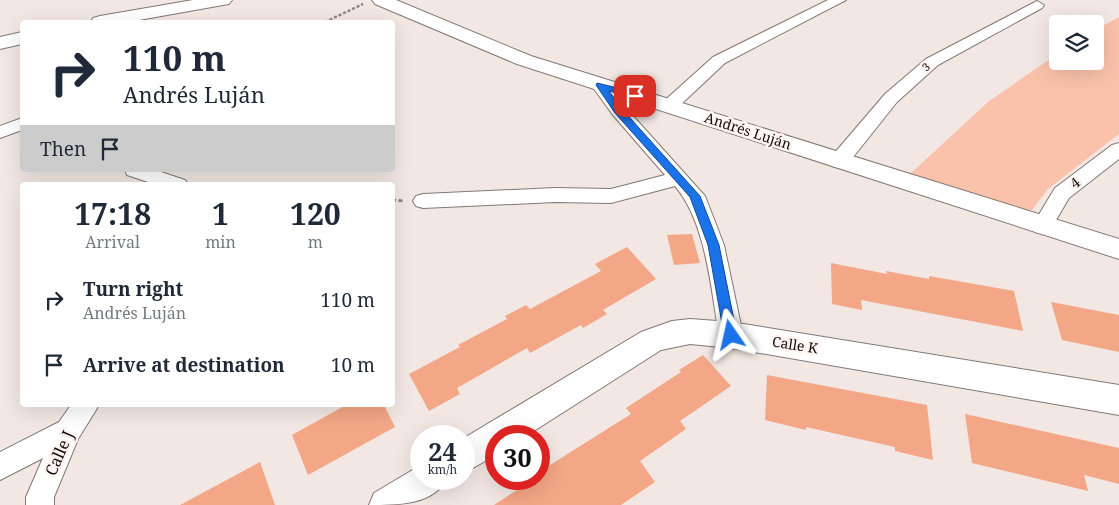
<!DOCTYPE html>
<html lang="en">
<head>
<meta charset="utf-8">
<style>
  :root { --surface:#fff; --page:#f6f6f7; --text:#1f2937; --muted:#747a83 }
  body { margin:0; font-family:"Noto Serif",serif; background:var(--page); color:var(--text); height:100vh; display:flex; flex-direction:column; font-size:19px; white-space:nowrap }
  * { box-sizing:border-box; margin:0 }
  p { font-size:16px; color:var(--muted) }
  .icon { flex:none; width:28px; height:28px; fill:none; stroke:currentColor; stroke-width:2; stroke-linecap:round; stroke-linejoin:round }
  .map { position:relative; flex:1; overflow:hidden }
  .drawer { position:absolute; left:20px; top:182px; width:375px; height:225px; display:flex; flex-direction:column; background:var(--surface); border-radius:5px; box-shadow:0 5px 20px #0002 }
  .drawer>* { flex:none }
  .hud { position:absolute; left:20px; top:20px; width:375px; height:152px; border-radius:5px; box-shadow:0 5px 20px #0002; background:#fff; color:var(--text); overflow:hidden }
  .tools { position:absolute; left:1049px; top:15px; display:grid; gap:10px }
  .tools a { display:grid; place-items:center; width:55px; height:55px; border-radius:5px; background:var(--surface); box-shadow:0 5px 20px #0002; font-size:25px }
  .speed { position:absolute; left:410px; top:425px; display:flex; gap:10px; font-size:25px; font-weight:700; text-align:center }
  .speed>* { display:grid; place-content:center; width:65px; height:65px; border-radius:50%; background:var(--surface); box-shadow:0 5px 20px #0002; line-height:1 }
  .speed small { font-size:12px; font-weight:400 }
  .speed .limit { border:8px solid #d22; background:#fff; color:#111 }
  .pin { position:absolute; display:grid; place-items:center; width:42px; height:42px; color:#fff; margin:-21px; border-radius:10px; box-shadow:0 2px 8px #0006 }
  .me { position:absolute; width:55px; margin:-28px; rotate:349deg; stroke-linejoin:round; filter:drop-shadow(0 0 4px #0008) }
  .turn { display:flex; align-items:center; gap:18px; height:105px; padding:0 20px; font-size:22px }
  .turn .icon { width:65px; height:65px; stroke-width:2.5 }
  .turn b { display:block; font-size:35px; line-height:42px }
  .then { display:flex; align-items:center; height:48px; padding:0 20px; background:#0003; gap:10px; font-size:19px }
  .eta { display:flex; justify-content:space-evenly; align-items:center; height:85px; text-align:center }
  .eta b { font-size:30px; font-weight:700; line-height:35px }
  ul { padding:0; list-style:none }
  li { display:flex; align-items:center; gap:15px; height:65px; padding:0 20px }
  li div { flex:1 }
  li b { display:block; font-size:19px }
  li em { font-style:normal }
  .map>svg:first-child { display:block }
</style>
</head>
<body>
<div class="map">
<svg width="1119" height="505" viewBox="0 0 1119 505">
  <rect width="100%" height="100%" fill="#f2e7e3"/>
  <!-- green -->
  <polygon fill="#fac2aa" points="1119,17 1119,134 1048,189 1032,210 1019,212 910,174 988,102 1057,54 1058,61 1095,61 1095,30"/>
  <!-- building -->
  <g fill="#f3a786">
    <polygon points="692,234 700,263 674,265 667,235"/>
    <polygon points="627,247 656,279 603,310 607,314 583,328 581,325 530,353 527,348 457,388 460,394 429,411 409,374 460,347 458,345 507,319 505,316 526,305 530,309 601,271 595,264"/>
    <polygon points="831,263 887,274 886,271 929,279 929,276 1014,291 1023,331 861,300 862,310 832,304"/>
    <polygon points="1051,302 1119,315 1119,352 1062,340"/>
    <polygon points="703,355 731,386 680,421 686,429 640,461 655,482 621,505 494,505 520,488 519,486 529,479 539,479 539,472 631,414 626,408 681,372 679,370"/>
    <polygon points="767,375 927,405 933,460 895,451 895,447 806,427 806,430 765,420"/>
    <polygon points="346,405 384,405 395,427 308,475 292,435"/>
    <polygon points="965,414 1119,448 1119,484 1084,475 1088,491 972,463"/>
    <polygon points="260,462 275,505 180,505"/>
  </g>
  <g fill="none" stroke-linecap="round" stroke-linejoin="round">
    <defs>
      <g id="minor">
        <polygon points="828,0 846,0 725,63 675,110 663,110 660,106 663,102 713,57"/>
        <polygon points="1037,1 1044,5 1042,8 938,65 897,102 846,166 839,168 832,166 830,161 832,156 885,94 926,59"/>
        <path d="M600 80 606 81 625 107 705 196 724 245 743 335 739 342 731 345 723 342 719 335C711 289 706 222 675 186L611 203 555 202 423 208 416 206 413 201 416 196 423 194 555 188 611 189 665 175 613 115 594 89 592 85 594 81Z"/>
        <polygon points="22,118 22,130 0,138 0,126"/>
        <polygon points="1119,143 1119,159 1069,198 1049,232 1042,234 1035,232 1032,226 1055,188 1112,145"/>
        <polygon points="125,170 155,170 185,180 188,185 157,185 127,175"/>
        <polygon points="71,405 99,405 78,439 54,497 54,505 26,505 26,497 43,458 0,480 0,452 59,422"/>
      </g>
      <g id="tertiary">
        <polygon points="193,0 232,0 229,4 223,5 128,22 91,22 93,18 100,16"/>
        <polygon points="372,0 396,0 531,56 1119,239 1119,259 517,64 375,4"/>
        <polygon points="22,32 22,44 0,49 0,37"/>
        <polygon points="690,319 731,322 1119,385 1119,415 731,348 690,344 661,350 526,436 496,436 496,455 464,473 464,438 641,332 672,321"/>
        <path d="M421 465V479H446C434 505 397 505 369 505L374 493Z"/>
      </g>
    </defs>
    <!-- minor casing -->
    <use href="#minor" stroke="#817874" stroke-width="2"/>
    <!-- tertiary casing -->
    <use href="#tertiary" stroke="#817874" stroke-width="2"/>
    <!-- path-far1 -->
    <polyline stroke="#8f8784" stroke-width="2.5" stroke-dasharray="3 2" stroke-linecap="butt" points="325,22 363,4"/>
    <!-- path -->
    <polyline stroke="#8f8784" stroke-width="3" stroke-dasharray="4 2.5" stroke-linecap="butt" points="392,200 404,201"/>
    <!-- minor -->
    <use href="#minor" fill="#fff" fill-rule="evenodd"/>
    <!-- tertiary -->
    <use href="#tertiary" fill="#fff" fill-rule="evenodd"/>
  </g>
  <!-- route -->
  <polygon fill="#1a73e8" stroke="#114b97" points="597,83 638,93 638,98 635,98 609,91 622,109 700,196 719,245 737,335 735,339 731,340 724,335 708,245 690,197 615,113 596,85"/>
  <g text-anchor="middle" stroke-width="5" stroke-linejoin="round" paint-order="stroke">
    <!-- far-street labels -->
    <g font-size="11" fill="#120e0d" stroke="#fff4f0">
      <text transform="translate(926 67) rotate(-41)" y="4">3</text>
    </g>
    <!-- street labels -->
    <g font-size="14" fill="#120e0d" stroke="#fff4f0">
      <text transform="translate(748 131) rotate(18)" y="5">Andrés Luján</text>
      <text transform="translate(1075 183) rotate(-38)" y="5">4</text>
      <text transform="translate(795 345) rotate(9)" y="5">Calle K</text>
    </g>
    <!-- near-street labels -->
    <g font-size="16" fill="#120e0d" stroke="#fff4f0">
      <text transform="translate(59 453) rotate(-66)" y="6">Calle J</text>
    </g>
  </g>
</svg>
<div class="tools">
<a><svg class="icon" aria-label="layers" viewBox="0 0 24 24"><path d="M12 4l9 5-9 5-9-5zM3 14l9 5 9-5"/></svg></a>
</div>
<div class="speed"><div>24<small>km/h</small></div><div class="limit">30</div></div>
<div class="pin" style="left:635px;top:96px;background:#d93025"><svg class="icon" aria-label="arrive" viewBox="0 0 24 24"><path d="M6 21V4h12l-3 4 3 4H6"/></svg></div>
<svg class="me" style="left:731px;top:335px" viewBox="-20 -20 40 40"><path d="M0-17L14 15 0 8-14 15z" fill="#1a73e8" stroke="#fff" stroke-width="4"/></svg>
<div class="hud">
<div class="turn"><svg class="icon" aria-label="right" viewBox="0 0 24 24"><path d="M7 20v-9h11M14 6l5 5-5 5"/></svg><div><b>110 m</b>Andrés Luján</div></div>
<div class="then">Then<svg class="icon" aria-label="arrive" viewBox="0 0 24 24"><path d="M6 21V4h12l-3 4 3 4H6"/></svg></div>
</div>
<section class="drawer">
<div class="eta">
<div><b>17:18</b><p>Arrival</p></div>
<div><b>1</b><p>min</p></div>
<div><b>120</b><p>m</p></div>
</div>
<ul>
<li><svg class="icon" aria-label="right" viewBox="0 0 24 24"><path d="M7 20v-9h11M14 6l5 5-5 5"/></svg><div><b>Turn right</b><p>Andrés Luján</p></div><em>110 m</em></li>
<li><svg class="icon" aria-label="arrive" viewBox="0 0 24 24"><path d="M6 21V4h12l-3 4 3 4H6"/></svg><div><b>Arrive at destination</b></div><em>10 m</em></li>
</ul>
</section>
</div>
</body>
</html>
